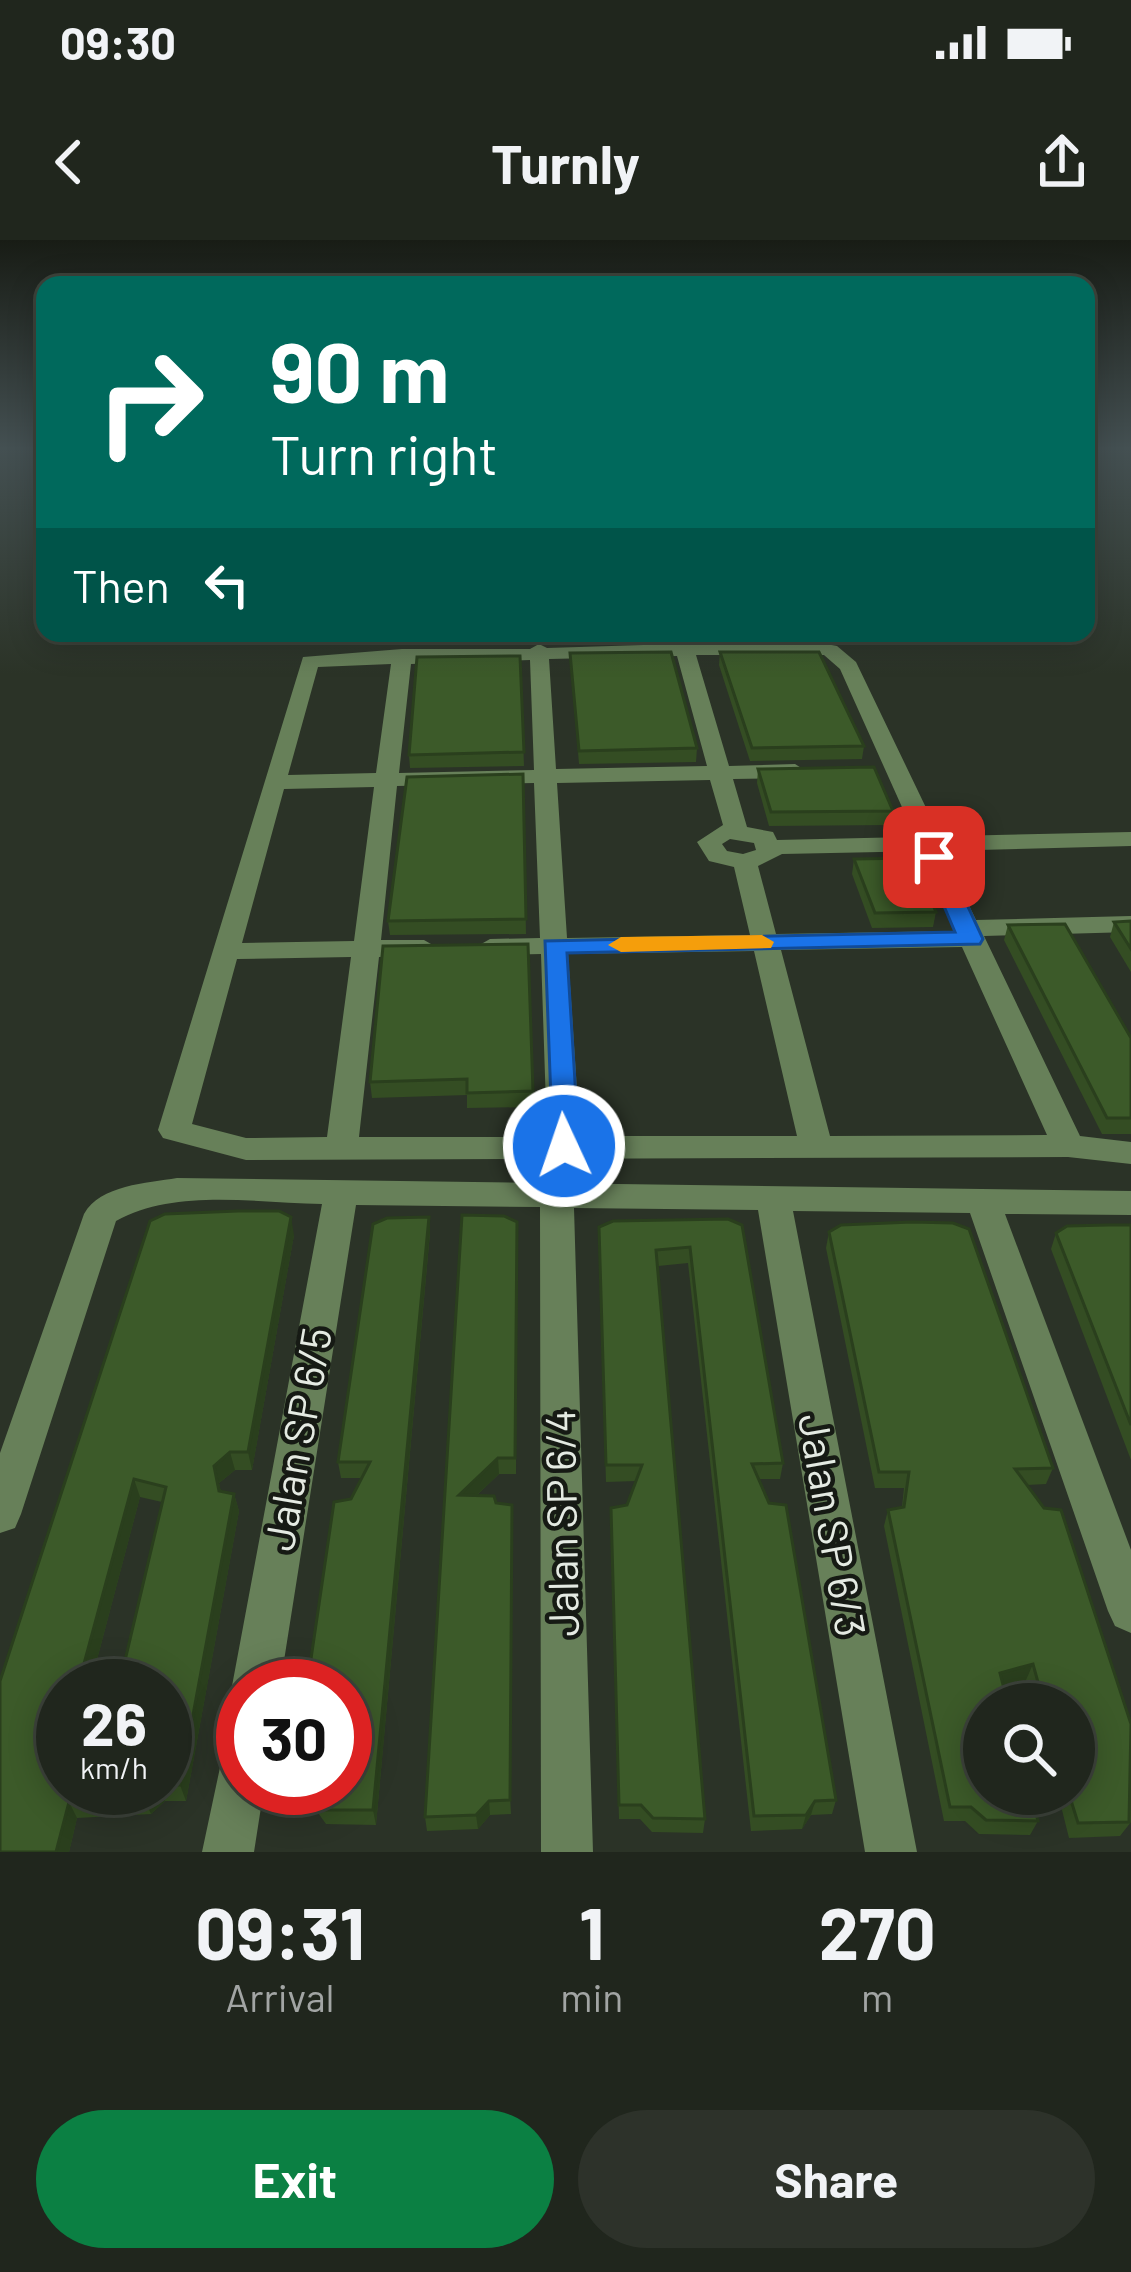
<!DOCTYPE html>
<html lang="en">
<head>
<meta charset="utf-8">
<style>
  :root { --surface:#20261d; --page:#2d322a; --text:#f1f3f6; --muted:#a2a5a4; --line:#3d433b; --accent:#0b8043 }
  body { margin:0; font-family:Barlow,sans-serif; background:var(--page); color:var(--text); height:100vh; display:flex; flex-direction:column; font-size:45px; white-space:nowrap }
  * { box-sizing:border-box; margin:0 }
  p { font-size:39px; color:var(--muted) }
  .icon { flex:none; width:66px; height:66px; fill:none; stroke:currentColor; stroke-width:2; stroke-linecap:round; stroke-linejoin:round }
  .map { position:relative; height:1612px; overflow:hidden }
  .side { display:flex; flex-direction:column; background:var(--surface); flex:1 }
  .side>* { flex:none }
  .guide { position:absolute; left:36px; top:36px; width:1059px; height:366px; border-radius:24px; box-shadow:0 6px 30px #0003,0 0 0 3px var(--line); background:#00695c; color:#fff; overflow:hidden }
  .fabs { position:absolute; left:963px; top:1443px; display:grid; gap:24px }
  .fabs a { display:grid; place-items:center; width:132px; height:132px; border-radius:50%; background:var(--surface); box-shadow:0 6px 30px #0003,0 0 0 3px var(--line); font-size:60px }
  .speed { position:absolute; left:36px; top:1419px; display:flex; gap:24px; font-size:60px; font-weight:700; text-align:center }
  .speed>* { display:grid; place-content:center; width:156px; height:156px; border-radius:50%; background:var(--surface); box-shadow:0 6px 30px #0003,0 0 0 3px var(--line); line-height:1 }
  .speed small { font-size:30px; font-weight:400 }
  .speed .limit { border:18px solid #d22; background:#fff; color:#111 }
  .pin { position:absolute; display:grid; place-items:center; width:102px; height:102px; color:#fff; margin:-51px; border-radius:24px; box-shadow:0 6px 18px #0006 }
  .me { position:absolute; width:132px; margin:-66px; rotate:357deg; stroke-linejoin:round; filter:drop-shadow(0 0 9px #0008) }
  .turn { display:flex; align-items:center; gap:42px; height:252px; padding:0 36px; font-size:54px }
  .turn .icon { width:156px; height:156px; stroke-width:2.5 }
  .turn b { display:block; font-size:84px; line-height:102px }
  .then { display:flex; align-items:center; height:114px; padding:0 36px; background:#0003; gap:24px; font-size:45px }
  .eta { display:flex; justify-content:space-evenly; align-items:center; height:204px; text-align:center }
  .eta b { font-size:72px; font-weight:700; line-height:84px }
  .cta { display:flex; gap:24px; margin-top:auto; padding:24px 36px }
  .cta a { flex:1; height:138px; border-radius:72px; background:var(--accent); color:#fff; font-size:48px; font-weight:700; line-height:138px; text-align:center }
  .cta a+a { background:var(--page); color:var(--text) }
  .status { display:flex; justify-content:space-between; align-items:center; height:84px; padding:0 60px; background:var(--surface); direction:ltr }
  .status svg { height:33px; fill:currentColor }
  header { display:flex; justify-content:space-between; align-items:center; height:156px; padding:0 36px; background:var(--surface); font-size:54px; font-weight:700 }
  .map>svg:first-child { display:block }
</style>
</head>
<body>
<div class="status"><b>09:30</b><svg viewBox="0 0 49 12"><path d="M0 12V9h3v3zM5 12V6h3v6zM10 12V3h3v9zM15 12V0h3v12zM26 1h20v11H26zM47 4h2v5h-2z"/></svg></div>
<header><svg class="icon" aria-label="back" viewBox="0 0 24 24"><path d="M15 5l-7 7 7 7"/></svg>Turnly<svg class="icon" aria-label="share" viewBox="0 0 24 24"><path d="M12 15V3M7 8l5-5 5 5M5 13v7h14v-7"/></svg></header>
<div class="map">
<svg width="1131" height="1612" viewBox="0 0 1131 1612">
  <rect width="100%" height="100%" fill="#2b3327"/>
  <g fill="none" stroke-linecap="round" stroke-linejoin="round">
    <!-- minor -->
    <g fill="#678059" fill-rule="evenodd">
      <path d="M804 400 837 406 856 422 930 576 918 583 906 576 840 429 824 415H696L729 526 795 524 806 531 795 538 733 539 747 587 773 592 777 600 1131 592V606L938 611 946 617 976 680 1131 676V692L984 696 1080 896 1131 902V924L1068 917 246 920 163 898 158 890 303 417 402 409H530L539 404 547 408ZM677 416 707 526 556 529 549 419ZM530 420 534 530 399 533 411 424ZM391 424 376 533 288 535 318 427ZM710 540 723 585 697 602 709 621 734 627 750 695 567 698 557 543ZM534 543 540 698 490 699 476 707 490 715 541 714 547 897H359L379 717 424 716 438 708 424 700H381L397 546ZM374 547 354 701 242 703 284 549ZM730 599 754 603 756 610 743 614 727 611 722 604ZM929 611 922 617 955 691 776 694 758 626 782 614ZM962 707 1047 895 830 896 781 710ZM754 711 797 896H580L568 714ZM351 717 327 897 246 898 192 884 237 719Z"/>
      <path d="M177 938 1131 951V975L1005 974 1131 1310V1393L1115 1386 1108 1371 970 973 793 971 917 1612H865L758 970 574 968 593 1612H541L540 967 356 965 280 1446H243V1464L232 1446 322 964C256 963 175 948 116 981L21 1274 15 1288 0 1293V1213L84 974C100 945 147 943 177 938Z"/>
      <polygon points="243,1497 243,1548 264,1548 254,1612 202,1612 225,1504"/>
    </g>
  </g>
  <!-- wall -->
  <g fill="#344d23" fill-rule="evenodd">
    <polygon points="720,412 864,506 862,519 750,521 719,425"/>
    <polygon points="570,413 697,508 696,522 579,524"/>
    <polygon points="520,416 524,526 410,528 409,515"/>
    <polygon points="758,529 893,571 891,585 769,586 757,543"/>
    <polygon points="523,534 526,694 390,695 388,681"/>
    <polygon points="854,619 936,672 933,687 872,688 852,634"/>
    <polygon points="1131,681 1131,732 1110,697 1114,682"/>
    <polygon points="1008,685 1131,798 1131,894 1102,894 1004,700"/>
    <polygon points="528,704 533,867 467,868 467,855 372,858 370,842"/>
    <polygon points="429,977 430,993 376,1585 326,1584 316,1570 295,1570 291,1556 351,1259 362,1238 341,1238 338,1222"/>
    <polygon points="728,979 783,1223 780,1239 759,1239 836,1560 832,1574 811,1575 802,1589 751,1591 688,1023 658,1026 705,1579 703,1593 652,1592 640,1579 619,1579 611,1268 627,1265 636,1241 606,1242 599,1003"/>
    <polygon points="517,982 516,1234 499,1234 476,1256 494,1256 511,1574 490,1575 478,1589 427,1591 425,1577"/>
    <polygon points="1131,985 1131,1220 1051,1009 1056,993"/>
    <polygon points="829,992 1053,1228 1046,1244 1027,1245 1131,1484 1131,1582 1120,1596 1069,1598 1058,1554 1074,1554 1074,1464 1033,1464 1026,1440 1004,1445 1038,1581 1030,1595 979,1594 965,1581 944,1581 884,1286 888,1270 902,1267 904,1248 875,1248 826,1008"/>
    <path d="M294 995 252 1230H235L219 1243 221 1252 234 1254 239 1271 186 1561H165L151 1574 77 1578 69 1612H0V1441ZM140 1257 162 1262 165 1548H63V1446H90Z"/>
  </g>
  <!-- shaded-wall -->
  <g fill="#2a3f1d">
    <polygon points="291,977 294,995 252,1230 248,1212"/>
    <polygon points="429,977 430,993 376,1585 373,1570"/>
    <polygon points="230,1212 235,1230 219,1243 224,1269 214,1226"/>
    <polygon points="498,1218 499,1234 460,1271 459,1255"/>
    <polygon points="134,1239 140,1257 90,1446 78,1446"/>
    <polygon points="234,1254 239,1271 186,1561 180,1545"/>
    <polygon points="1033,1424 1026,1440 994,1448 1000,1433"/>
    <polygon points="155,1548 159,1548 165,1561 151,1574 144,1559"/>
    <polygon points="489,1561 490,1575 478,1589 476,1575"/>
    <polygon points="815,1561 811,1575 802,1589 806,1575"/>
    <polygon points="69,1562 77,1578 69,1612 56,1612"/>
  </g>
  <!-- building -->
  <g fill="#3c5a29" stroke="#2a3f1d" stroke-width="3">
    <polygon points="671,412 697,508 579,511 570,413"/>
    <polygon points="720,412 819,412 864,506 752,508"/>
    <polygon points="520,416 524,512 409,515 417,417"/>
    <polygon points="874,527 893,571 771,572 758,529"/>
    <polygon points="523,534 526,679 388,681 407,537"/>
    <polygon points="912,618 936,672 875,673 854,619"/>
    <polygon points="1131,681 1131,709 1114,682"/>
    <polygon points="1065,684 1131,798 1131,878 1107,878 1008,685"/>
    <polygon points="528,704 533,851 467,853 467,839 370,842 383,706"/>
    <polygon points="238,971 279,971 291,977 248,1212 230,1212 214,1226 219,1251 234,1254 180,1545 165,1545 165,1446 119,1446 166,1247 134,1239 78,1446 63,1446 63,1548 155,1548 144,1559 69,1562 56,1612 0,1612 0,1441 150,981 165,974"/>
    <polygon points="462,975 504,976 517,982 515,1218 498,1218 459,1255 494,1256 496,1263 512,1265 510,1560 489,1561 476,1575 425,1577"/>
    <polygon points="429,977 373,1570 322,1570 312,1556 291,1556 292,1548 345,1548 345,1446 307,1446 334,1262 351,1259 370,1222 338,1222 373,984 387,978"/>
    <polygon points="728,979 742,985 783,1223 752,1224 769,1263 786,1265 836,1560 815,1561 806,1575 754,1576 690,1007 656,1010 705,1579 653,1578 641,1565 619,1565 611,1268 627,1265 642,1225 606,1225 599,987 613,981"/>
    <polygon points="912,982 953,983 969,989 1053,1228 1015,1229 1044,1268 1061,1270 1131,1484 1129,1582 1078,1583 1069,1554 1074,1554 1074,1464 1044,1464 1033,1424 1000,1433 1008,1464 984,1464 984,1554 1031,1554 1038,1581 986,1580 971,1567 950,1567 888,1270 904,1267 909,1232 879,1232 829,992 841,985"/>
    <polygon points="1108,985 1131,985 1131,1185 1056,993 1067,986"/>
  </g>
  <!-- sky -->
  <linearGradient id="sky" x2="0" y2="1"><stop stop-color="#181c15"/><stop offset="0.48" stop-color="#445052"/><stop offset="1" stop-color="#445052" stop-opacity="0"/></linearGradient>
  <rect width="1131" height="434" fill="url(#sky)"/>
  <!-- route -->
  <polygon fill="#1a73e8" stroke="#114b97" stroke-width="3" points="934,610 945,617 983,699 980,704 567,713 579,906 575,913 553,913 545,701 955,692 923,617"/>
  <!-- slow -->
  <polygon fill="#f59e0b" points="762,695 774,702 771,708 621,712 608,705 621,697"/>
  <g text-anchor="middle" stroke-width="9" stroke-linejoin="round" paint-order="stroke">
    <!-- near-street labels -->
    <g font-size="42" fill="#e4eae2" stroke="#161a14">
      <text transform="translate(298 1199) rotate(-80)" y="15">Jalan SP 6/5</text>
      <text transform="translate(562 1283) rotate(-91)" y="15">Jalan SP 6/4</text>
      <text transform="translate(832 1285) rotate(80)" y="15">Jalan SP 6/3</text>
    </g>
  </g>
</svg>
<div class="fabs">
<a><svg class="icon" aria-label="search" viewBox="0 0 24 24"><circle cx="10" cy="10" r="6"/><path d="M15 15l6 6"/></svg></a>
</div>
<div class="speed"><div>26<small>km/h</small></div><div class="limit">30</div></div>
<div class="pin" style="left:934px;top:617px;background:#d93025"><svg class="icon" aria-label="arrive" viewBox="0 0 24 24"><path d="M6 21V4h12l-3 4 3 4H6"/></svg></div>
<svg class="me" style="left:564px;top:906px" viewBox="-20 -20 40 40"><circle r="17" fill="#1a73e8" stroke="#fff" stroke-width="3"/><path d="M0-11L8 9 0 5-8 9z" fill="#fff"/></svg>
<div class="guide">
<div class="turn"><svg class="icon" aria-label="right" viewBox="0 0 24 24"><path d="M7 20v-9h11M14 6l5 5-5 5"/></svg><div><b>90 m</b>Turn right</div></div>
<div class="then">Then<svg class="icon" aria-label="left" viewBox="0 0 24 24"><path d="M17 20v-9H6M10 6l-5 5 5 5"/></svg></div>
</div>
</div>
<section class="side">
<div class="eta">
<div><b>09:31</b><p>Arrival</p></div>
<div><b>1</b><p>min</p></div>
<div><b>270</b><p>m</p></div>
</div>
<div class="cta"><a>Exit</a><a>Share</a></div>
</section>
</body>
</html>
